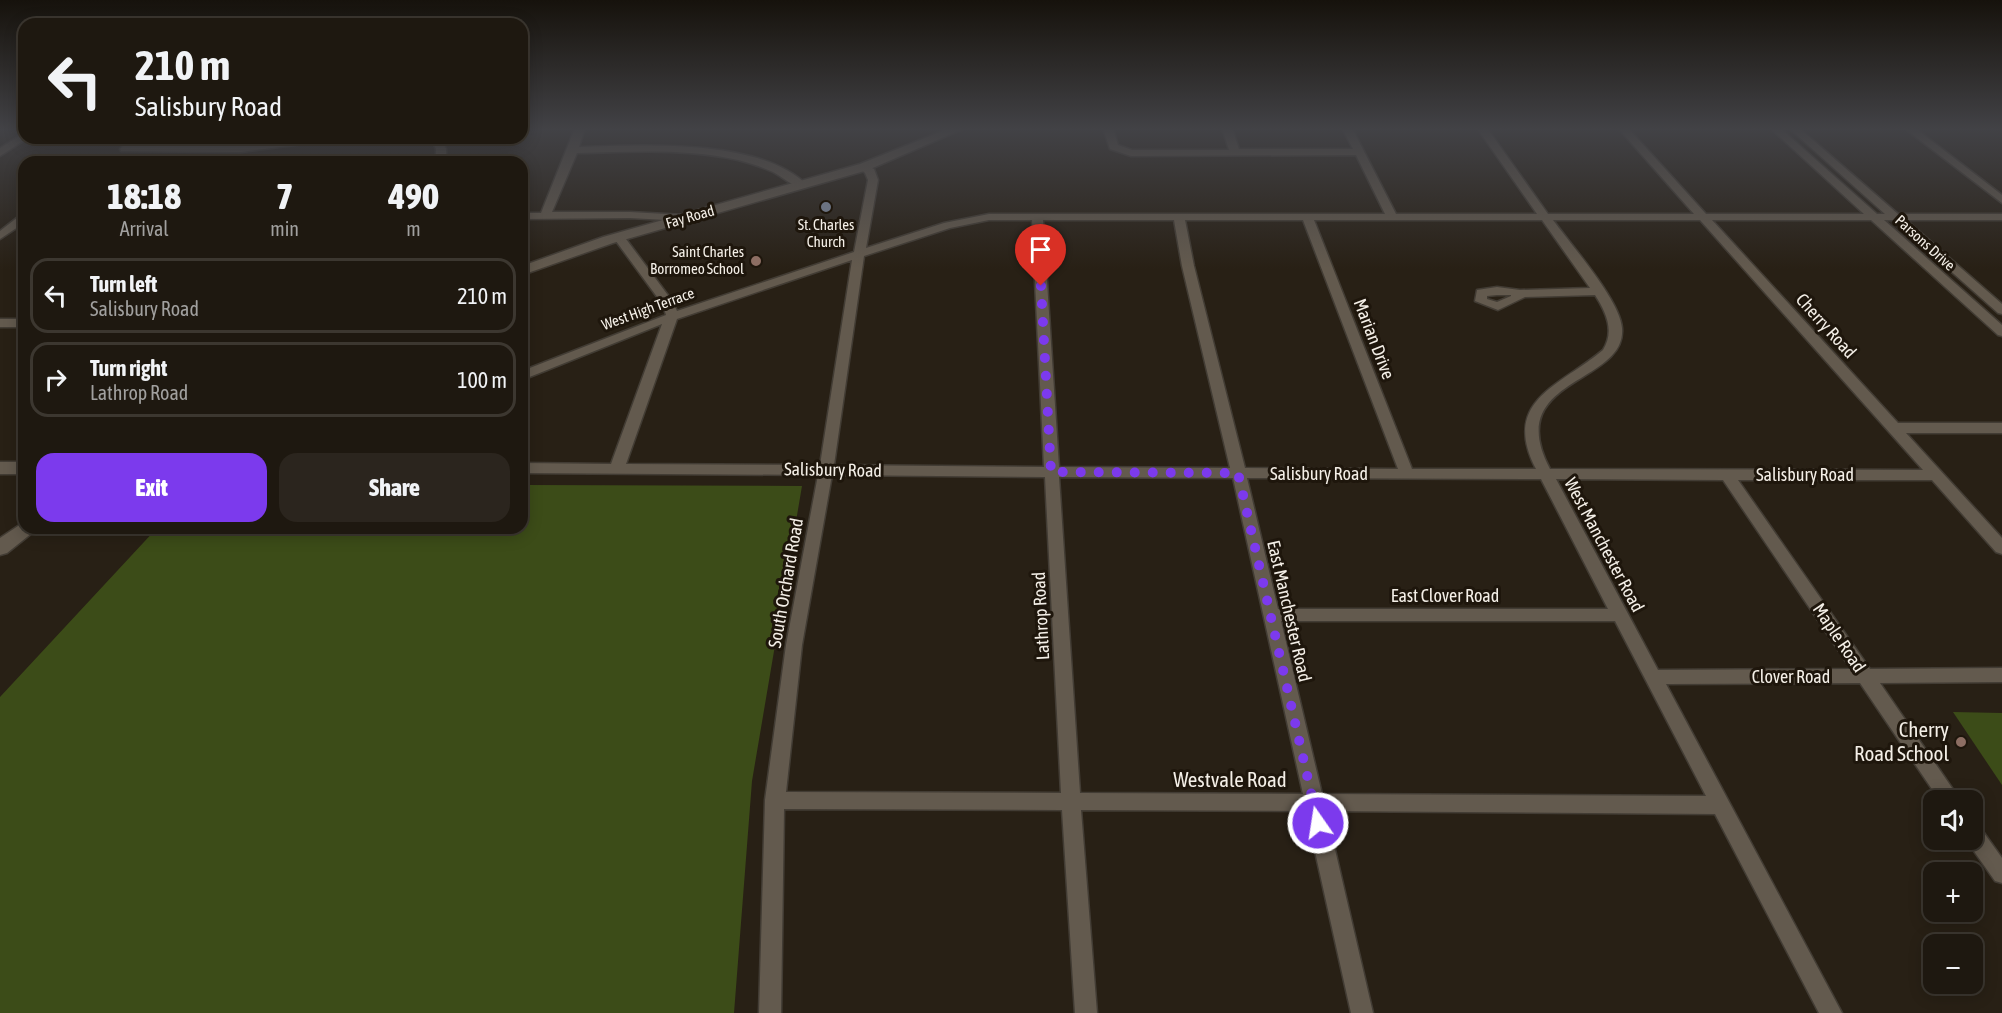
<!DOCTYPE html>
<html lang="en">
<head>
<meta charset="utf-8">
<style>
  :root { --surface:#1e1810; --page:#2b251e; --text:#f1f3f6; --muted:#a1a09f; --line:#3c3730; --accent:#7c3aed }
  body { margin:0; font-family:"Asap Condensed",sans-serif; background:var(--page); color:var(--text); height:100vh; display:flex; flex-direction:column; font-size:22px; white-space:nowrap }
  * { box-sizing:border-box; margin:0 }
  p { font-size:20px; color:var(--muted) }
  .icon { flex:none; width:33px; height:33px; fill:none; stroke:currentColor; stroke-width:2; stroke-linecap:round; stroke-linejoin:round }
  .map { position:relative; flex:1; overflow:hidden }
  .sheet { position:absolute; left:18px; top:156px; width:510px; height:378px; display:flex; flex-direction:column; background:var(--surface); border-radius:18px; box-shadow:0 3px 15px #0003,0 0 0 2px var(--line) }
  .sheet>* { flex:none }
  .hud { position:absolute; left:18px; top:18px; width:510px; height:126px; border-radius:18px; box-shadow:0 3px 15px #0003,0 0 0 2px var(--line); background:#1e1810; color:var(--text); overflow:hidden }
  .buttons { position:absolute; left:1923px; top:790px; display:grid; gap:12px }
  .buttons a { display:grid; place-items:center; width:60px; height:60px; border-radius:12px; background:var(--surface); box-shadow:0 3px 15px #0003,0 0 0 2px var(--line); font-size:30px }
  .pin { position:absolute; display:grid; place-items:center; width:51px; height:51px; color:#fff; margin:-62px -26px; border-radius:50% 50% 50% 0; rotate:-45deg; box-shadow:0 0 6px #0007 }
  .pin .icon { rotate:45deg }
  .me { position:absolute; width:66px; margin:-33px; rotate:347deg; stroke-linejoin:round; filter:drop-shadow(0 0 4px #0008) }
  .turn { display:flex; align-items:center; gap:21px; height:126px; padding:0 18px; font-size:27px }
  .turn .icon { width:78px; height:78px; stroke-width:2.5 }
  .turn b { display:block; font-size:42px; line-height:51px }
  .eta { display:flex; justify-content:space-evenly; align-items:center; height:102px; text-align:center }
  .eta b { font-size:36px; font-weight:800; line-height:42px }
  .action { display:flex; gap:12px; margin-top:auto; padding:12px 18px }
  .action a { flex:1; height:69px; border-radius:18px; background:var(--accent); color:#fff; font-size:24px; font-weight:800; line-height:69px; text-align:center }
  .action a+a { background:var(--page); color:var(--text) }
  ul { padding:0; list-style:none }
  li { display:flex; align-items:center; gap:18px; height:75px; margin:0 12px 9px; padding:0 6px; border:3px solid var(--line); border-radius:18px }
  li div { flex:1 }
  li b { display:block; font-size:22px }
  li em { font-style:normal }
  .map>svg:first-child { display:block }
</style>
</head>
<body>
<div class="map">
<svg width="2002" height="1013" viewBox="0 0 2002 1013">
  <rect width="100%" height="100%" fill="#282015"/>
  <!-- green -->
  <g fill="#3c4c18">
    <polygon points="522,485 802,486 752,781 734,1013 0,1013 0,697 157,528 522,528"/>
    <polygon points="1953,712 2002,713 2002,785"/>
  </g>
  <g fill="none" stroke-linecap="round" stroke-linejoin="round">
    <defs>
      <g id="minor">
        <path d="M575 128H585L579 147C641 145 760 138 807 185L806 187C794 189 783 177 773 172 762 167 750 163 738 160 685 148 631 152 577 153L552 212H630L684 215 690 218 684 221 630 218 522 219V213H541Z"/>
        <path d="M1103 128H1113L1118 145 1132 150H1229L1222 128H1232L1239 149H1353L1342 128H1352L1396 214H1537L1477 128H1487L1548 214H1694L1618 128H1628L1706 214H1864L1770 128H1780L1877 214H1885L1789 128H1799L1898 214H2002V220H1906L2002 304V314L1998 313 1893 220H1884L2002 325V336L1998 335 1871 220H1712L1898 423H2002V433H1906L2002 538V554L1996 552 1932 480H1738L1870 669 2002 668V682L1880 683 1961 801H1940L1860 683 1666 684 1842 1013H1819L1715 814 1326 811 1373 1013H1351L1306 811 1081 810 1097 1013H1075L1062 810 784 809 781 1013H759L765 800 786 645 818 475 522 473V463L611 464 662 324 522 380V371L666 315 663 305 613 237 615 235H623L673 302 677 311 854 252 868 180 865 173 859 167 864 164 874 169 878 180 866 248 944 223 989 214H1385L1356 155 1131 156 1110 149ZM989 220H1032L1044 467 834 465 864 256 950 228ZM1043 220H1174L1182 266 1230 468 1059 467ZM1185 220H1303L1398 469 1245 468 1194 266ZM1314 220H1542L1590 288 1520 290 1497 287 1477 290 1475 301 1498 310 1525 297 1595 295C1606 312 1615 331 1603 350 1562 385 1500 400 1536 469H1412ZM1553 220H1700L1923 470 1550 469C1501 377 1627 385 1622 328 1620 300 1571 245 1553 220ZM852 260 820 465 626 464 677 319ZM1497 295H1511V296L1497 302 1487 299V296ZM832 475 1045 477 1061 793 786 792 802 645ZM1059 477 1233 478 1303 794 1080 793ZM1247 478 1541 479 1608 609H1278ZM1556 479 1723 480 1851 669 1658 670ZM1281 621H1615L1706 796 1322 794Z"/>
        <polygon points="1904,128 1915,128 2002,195 2002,203"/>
        <polygon points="24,133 24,138 28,138 0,156 0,148"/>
        <polygon points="130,138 140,138 133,146 241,146 303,138 331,138 326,141 241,152 121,151 120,149"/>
        <polygon points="431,138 441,138 446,149 446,162 436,162 436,149"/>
        <polygon points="24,216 24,223 0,239 0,231 18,217"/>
        <rect x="0" y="319" width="24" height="8"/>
        <polygon points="1972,823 1979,826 2002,858 2002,883 1995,881 1966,840 1972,840"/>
      </g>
      <g id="tertiary">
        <polygon points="950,128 965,128 868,170 613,243 522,275 522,266 603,237 860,164"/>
        <rect x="0" y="462" width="24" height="12"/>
        <polygon points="24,522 24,528 35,528 32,533 7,553 0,555 0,538"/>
      </g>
    </defs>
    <!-- minor casing -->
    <use href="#minor" stroke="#423c34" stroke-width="3"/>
    <!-- tertiary casing -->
    <use href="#tertiary" stroke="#423c34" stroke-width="3"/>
    <!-- minor -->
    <use href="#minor" fill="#635a4e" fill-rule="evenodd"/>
    <!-- tertiary -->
    <use href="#tertiary" fill="#635a4e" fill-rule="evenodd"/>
  </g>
  <!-- sky -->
  <linearGradient id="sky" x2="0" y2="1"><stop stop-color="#16120c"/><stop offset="0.48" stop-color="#424246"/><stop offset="1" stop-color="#424246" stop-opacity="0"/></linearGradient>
  <rect width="2002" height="269" fill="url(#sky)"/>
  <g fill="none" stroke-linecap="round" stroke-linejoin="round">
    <!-- route -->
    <polyline stroke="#7c3aed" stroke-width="10" stroke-dasharray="0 18" points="1041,286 1051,472 1238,473 1318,823"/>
  </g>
  <!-- markers -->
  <circle fill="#6b7280" stroke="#1e160c" stroke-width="2" cx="826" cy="207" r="6"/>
  <g fill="#8d6e63" stroke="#1e160c" stroke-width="2">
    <circle cx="756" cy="261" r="6"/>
    <circle cx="1961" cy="742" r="6"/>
  </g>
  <g text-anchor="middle" stroke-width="6" stroke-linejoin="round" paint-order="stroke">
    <!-- far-street labels -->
    <g font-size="15" fill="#f4efe7" stroke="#1e160c">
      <text transform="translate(690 217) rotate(-16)" y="5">Fay Road</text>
      <text transform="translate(1925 243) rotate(42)" y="5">Parsons Drive</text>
      <text transform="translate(648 309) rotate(-20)" y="5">West High Terrace</text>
    </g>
    <!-- far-poi labels -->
    <g font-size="15" fill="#f4efe7" stroke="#1e160c">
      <text x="826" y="230">St. Charles<tspan x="826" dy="17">Church</tspan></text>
      <text x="744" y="257" text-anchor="end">Saint Charles<tspan x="744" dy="17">Borromeo School</tspan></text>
    </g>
    <!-- street labels -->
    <g font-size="18" fill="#f4efe7" stroke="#1e160c">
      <text transform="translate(1826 326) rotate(48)" y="6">Cherry Road</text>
      <text transform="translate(1374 339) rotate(69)" y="6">Marian Drive</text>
      <text transform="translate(833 470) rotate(1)" y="6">Salisbury Road</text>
      <text x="1319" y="480">Salisbury Road</text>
      <text x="1805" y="481">Salisbury Road</text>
      <text transform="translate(1604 545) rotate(62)" y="6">West Manchester Road</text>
      <text transform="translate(786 583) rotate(-80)" y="6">South Orchard Road</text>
      <text x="1445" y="602">East Clover Road</text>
      <text transform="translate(1289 611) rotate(77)" y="6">East Manchester Road</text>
      <text transform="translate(1041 616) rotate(-93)" y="6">Lathrop Road</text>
      <text transform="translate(1839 638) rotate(56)" y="6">Maple Road</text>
      <text x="1791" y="683">Clover Road</text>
    </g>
    <!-- near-poi labels -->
    <g font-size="21" fill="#f4efe7" stroke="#1e160c" text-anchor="end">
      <text x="1949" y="737">Cherry<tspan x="1949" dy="24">Road School</tspan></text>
    </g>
    <!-- near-street labels -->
    <g font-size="21" fill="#f4efe7" stroke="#1e160c">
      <text x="1230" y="787">Westvale Road</text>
    </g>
  </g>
</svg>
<div class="buttons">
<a><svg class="icon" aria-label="sound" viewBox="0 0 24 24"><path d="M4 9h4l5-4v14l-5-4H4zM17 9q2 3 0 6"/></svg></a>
<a>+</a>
<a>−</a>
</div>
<div class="pin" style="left:1041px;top:286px;background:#d93025"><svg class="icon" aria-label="arrive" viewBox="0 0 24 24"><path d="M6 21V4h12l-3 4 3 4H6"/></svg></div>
<svg class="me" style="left:1318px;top:823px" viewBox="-20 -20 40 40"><circle r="17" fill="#7c3aed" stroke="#fff" stroke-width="3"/><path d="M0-11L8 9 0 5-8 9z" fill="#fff"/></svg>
<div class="hud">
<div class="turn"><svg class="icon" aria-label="left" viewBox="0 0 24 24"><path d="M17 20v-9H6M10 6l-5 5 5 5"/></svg><div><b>210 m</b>Salisbury Road</div></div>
</div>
<section class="sheet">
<div class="eta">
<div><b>18:18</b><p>Arrival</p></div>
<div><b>7</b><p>min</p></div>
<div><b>490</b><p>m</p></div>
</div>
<ul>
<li><svg class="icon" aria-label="left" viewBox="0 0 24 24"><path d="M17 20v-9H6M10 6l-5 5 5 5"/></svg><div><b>Turn left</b><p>Salisbury Road</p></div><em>210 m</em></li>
<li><svg class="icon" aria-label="right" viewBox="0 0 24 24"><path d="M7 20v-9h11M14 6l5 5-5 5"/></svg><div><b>Turn right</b><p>Lathrop Road</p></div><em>100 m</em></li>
</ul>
<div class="action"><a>Exit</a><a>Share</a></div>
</section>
</div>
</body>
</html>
